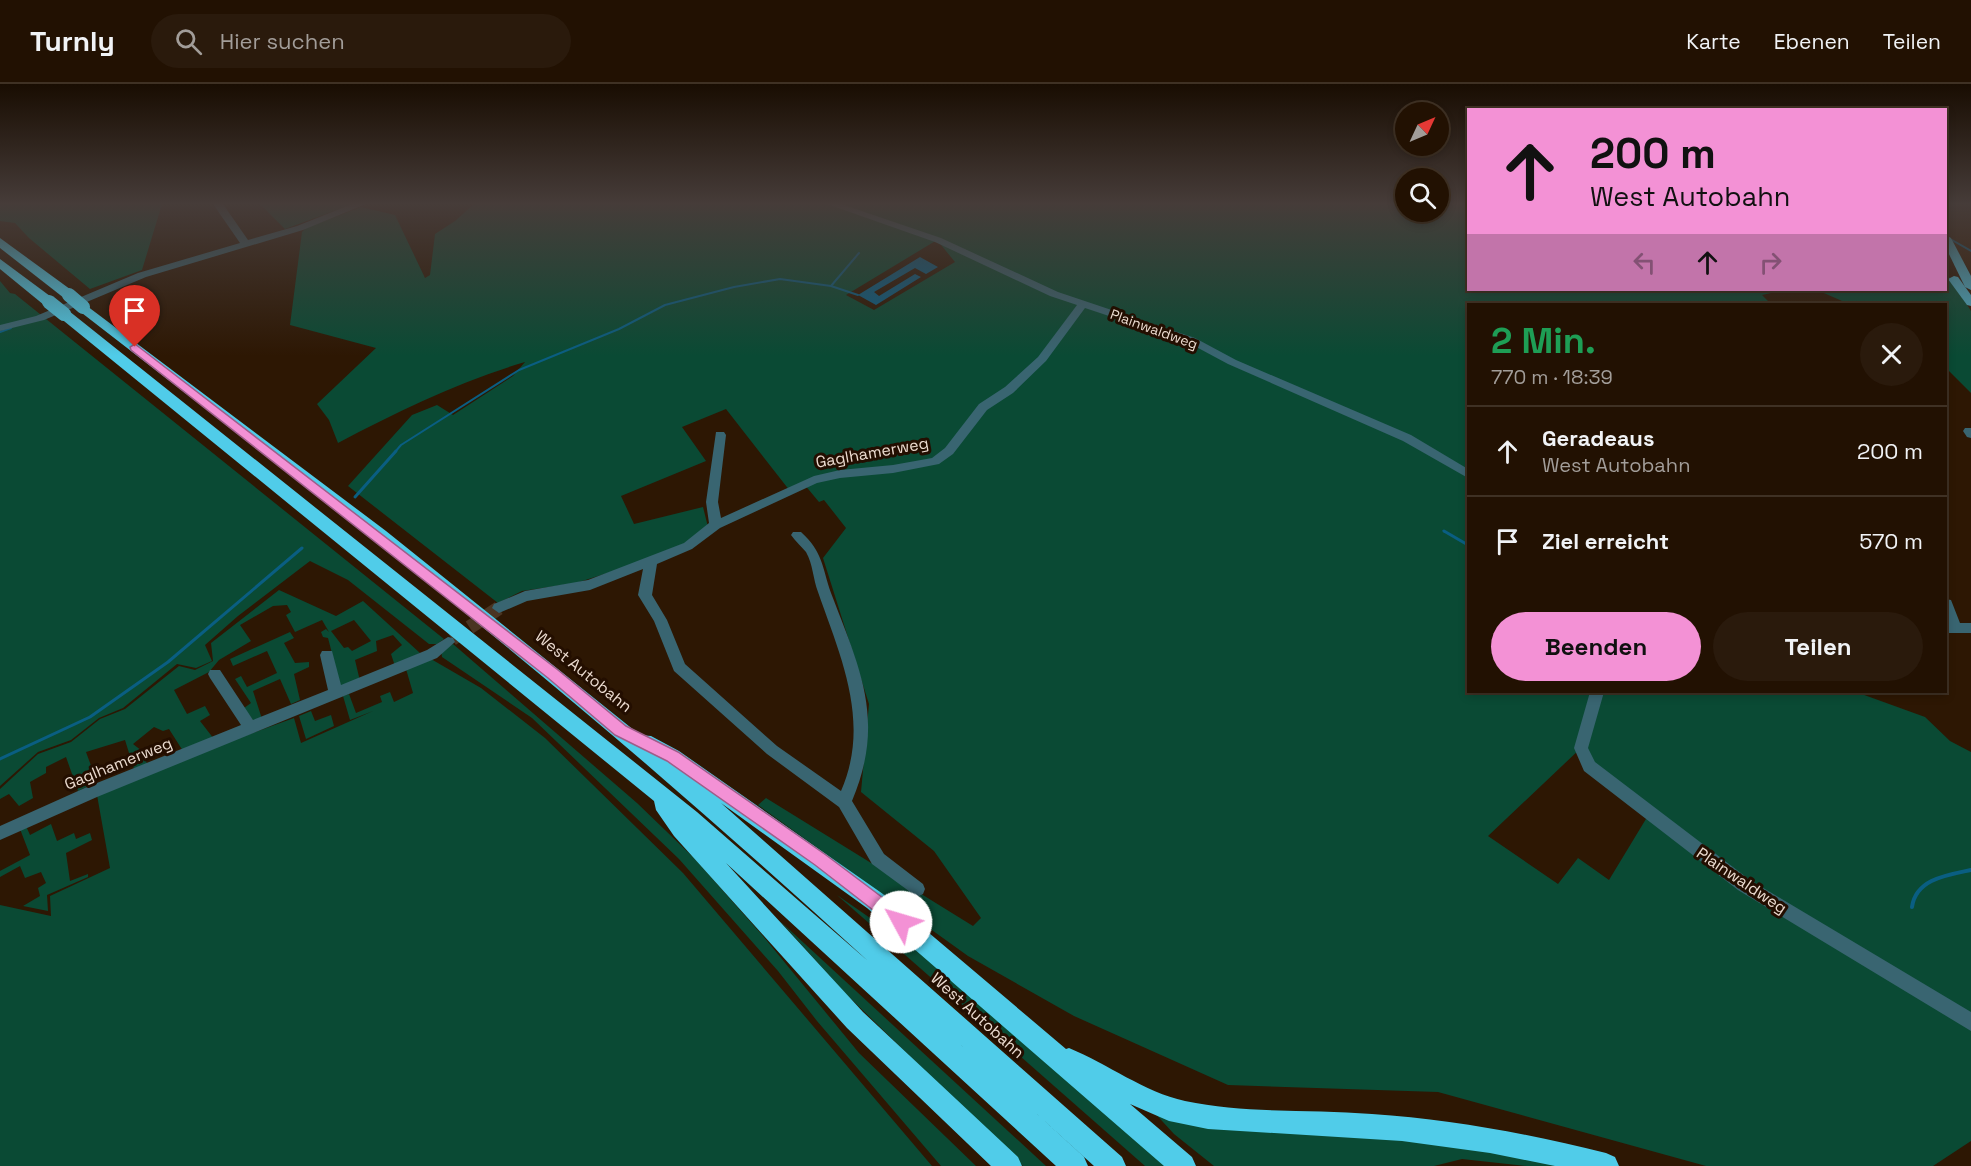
<!DOCTYPE html>
<html lang="de">
<head>
<meta charset="utf-8">
<style>
  :root { --surface:#221102; --page:#2a1a0c; --text:#f1f3f6; --muted:#a29d99; --line:#3f3124; --accent:#f391d5 }
  body { margin:0; font-family:"Space Grotesk",sans-serif; background:var(--page); color:var(--text); height:100vh; display:flex; flex-direction:column; font-size:22px; white-space:nowrap }
  * { box-sizing:border-box; margin:0 }
  p { font-size:20px; color:var(--muted) }
  .icon { flex:none; width:33px; height:33px; fill:none; stroke:currentColor; stroke-width:2; stroke-linecap:round; stroke-linejoin:round }
  .map { position:relative; flex:1; overflow:hidden }
  .drawer { position:absolute; left:1467px; top:219px; width:480px; height:390px; display:flex; flex-direction:column; background:var(--surface); border-radius:0px; box-shadow:0 3px 9px #0003,0 0 0 2px var(--line) }
  .drawer>* { flex:none }
  .hud { position:absolute; left:1467px; top:24px; width:480px; height:183px; border-radius:0px; box-shadow:0 3px 9px #0003,0 0 0 2px var(--line); background:#f391d5; color:#111; overflow:hidden }
  .needle { width:39px; rotate:46deg }
  .controls { position:absolute; left:1395px; top:18px; display:grid; gap:12px }
  .controls a { display:grid; place-items:center; width:54px; height:54px; border-radius:50%; background:var(--surface); box-shadow:0 3px 9px #0003,0 0 0 2px var(--line); font-size:30px }
  .pin { position:absolute; display:grid; place-items:center; width:51px; height:51px; color:#fff; margin:-62px -26px; border-radius:50% 50% 50% 0; rotate:-45deg; box-shadow:0 0 6px #0007 }
  .pin .icon { rotate:45deg }
  .me { position:absolute; width:66px; margin:-33px; rotate:309deg; stroke-linejoin:round; filter:drop-shadow(0 0 4px #0008) }
  .turn { display:flex; align-items:center; gap:21px; height:126px; padding:0 24px; font-size:27px }
  .turn .icon { width:78px; height:78px; stroke-width:2.5 }
  .turn b { display:block; font-size:42px; line-height:51px }
  .lanes { display:flex; align-items:center; height:57px; padding:0 24px; background:#0003; justify-content:center; gap:30px; direction:ltr }
  .lanes .off { opacity:.35 }
  .round { display:grid; place-items:center; flex:none; width:63px; height:63px; border-radius:32px; background:var(--page) }
  .summary { display:flex; align-items:center; justify-content:space-between; height:102px; padding:0 24px }
  h1 { font-size:36px; font-weight:700; line-height:45px; color:#1e9e55 }
  .action { display:flex; gap:12px; margin-top:auto; padding:12px 24px }
  .action a { flex:1; height:69px; border-radius:36px; background:var(--accent); color:#111; font-size:24px; font-weight:700; line-height:69px; text-align:center }
  .action a+a { background:var(--page); color:var(--text) }
  ul { padding:0; list-style:none }
  li { display:flex; align-items:center; gap:18px; height:90px; padding:0 24px; border-top:2px solid var(--line) }
  li div { flex:1 }
  li b { display:block; font-size:22px }
  li em { font-style:normal }
  header { display:flex; align-items:center; gap:36px; box-sizing:border-box; height:84px; padding:0 30px; background:var(--surface); border-bottom:2px solid var(--line) }
  header strong { font-size:28px }
  nav { display:flex; gap:33px; margin-inline-start:auto; font-size:21px }
  .search { width:420px; height:54px; background:var(--page); display:flex; align-items:center; gap:15px; box-sizing:border-box; padding:0 21px; border-radius:33px; color:var(--muted); font-size:22px }
  .map>svg:first-child { display:block }
</style>
</head>
<body>
<header>
<strong>Turnly</strong>
<div class="search"><svg class="icon" aria-label="search" viewBox="0 0 24 24"><circle cx="10" cy="10" r="6"/><path d="M15 15l6 6"/></svg>Hier suchen</div>
<nav><a>Karte</a><a>Ebenen</a><a>Teilen</a></nav>
</header>
<div class="map">
<svg width="1971" height="1082" viewBox="0 0 1971 1082">
  <rect width="100%" height="100%" fill="#2d1703"/>
  <!-- built -->
  <polygon fill="#361a00" points="1946,120 1971,120 1971,189 1954,162 1948,145"/>
  <!-- green -->
  <g fill="#0a4a34" fill-rule="evenodd">
    <polygon points="0,120 162,120 142,186 90,205 29,154 15,139 0,137"/>
    <polygon points="260,120 353,120 285,145"/>
    <path d="M474 120H1405L1406 128H1438L1439 120H1468V206H1785L1762 211 1771 220H1468V390L1462 388 1468 393V608H1856L1925 633 1950 657 1971 668V1057L1933 1082H1706L1438 1008 1228 1001 1074 932 968 872 758 721 766 714 973 842 981 834 934 767 861 708 869 620 823 474 846 444 824 416 819 418 804 400 790 407 726 325 682 343 706 377 621 412 634 440 703 423 708 443 686 459 617 486 576 499 522 507 498 519 348 402 412 331 437 321 453 331 513 292 525 278C461 297 398 327 338 359L329 336 317 320 376 264 290 241 302 148 306 144 361 123 395 131 425 194 430 191 435 150 455 137ZM937 156 955 178 874 226 846 211ZM1581 664 1589 682 1649 730 1609 796 1578 774 1558 800 1488 752Z"/>
    <polygon points="1946,188 1971,227 1971,309 1946,284 1946,220 1849,220 1817,206 1946,206"/>
    <polygon points="0,197 10,209 15,210 444,555 437,560 429,560 348,496 310,477 238,532 205,561 212,577 196,584 177,580 123,624 99,634 71,656 38,668 0,702"/>
    <path d="M279 506 336 532 363 517 420 569 395 582 391 570 402 561 393 551 376 557 377 567 355 576 360 597 341 604 328 554 323 553 321 548 326 545 329 548 322 536 295 548 286 531 291 528 287 521 273 522 240 541 251 557 219 576 209 588 174 606 187 630 205 622 210 631 200 637 214 655 183 667 169 645 163 647 154 643 133 660 142 667 148 682 134 685 125 656 86 668 97 698 78 707 66 673 46 683V689L30 698 33 714 19 722 9 710 0 715V705L38 670 71 658 100 635 125 625 179 582 195 586 213 577 211 559ZM354 536 371 557 352 567 348 563 344 564 331 547Z"/>
    <polygon points="290,548 294,554 284,559 295,579 309,578 309,583 294,590 300,616 291,620 280,595 253,607 262,635 255,639 244,624 251,619 235,595 241,592 247,603 277,589 267,567 233,582 230,575"/>
    <polygon points="453,560 637,719 694,774 763,852 859,969 976,1082 941,1082 817,937 778,887 679,775 532,634 442,573 441,566"/>
    <polygon points="431,575 481,604 545,654 683,789 932,1082 0,1082 0,821 51,832 50,812 110,784 97,711 173,678 294,634 301,659 373,627 350,636 343,612 349,610 356,629 382,618 380,612 390,608 394,618 413,609 406,585"/>
    <polygon points="311,627 315,637 331,631 334,642 306,655 299,632"/>
    <polygon points="51,740 57,757 74,749 76,755 90,749 92,756 66,769 70,797 88,790 88,793 47,811 48,827 23,822 40,812 38,804 46,799 41,788 25,794 20,782 0,793 0,787 30,771 20,745 26,742 30,751"/>
    <polygon points="837,811 922,870 1167,1082 1145,1082"/>
    <polygon points="780,837 1046,1082 1023,1082 846,910"/>
    <polygon points="1152,1026 1401,1053 1578,1082 1527,1082 1462,1075 1434,1082 1214,1082 1174,1050"/>
  </g>
  <!-- water -->
  <polygon fill="#0a5e82" points="920,173 938,183 926,190 915,184 874,208 879,212 915,190 921,193 876,221 858,211"/>
  <g fill="none" stroke-linecap="round" stroke-linejoin="round">
    <!-- stream-far2 -->
    <g stroke="#0a5e82" stroke-width="2">
      <polyline points="1952,156 1971,167"/>
      <polyline points="831,202 859,169"/>
      <polyline points="0,248 11,244"/>
      <polyline points="395,368 401,361 519,286 619,245 665,221 734,203 780,195 831,202 858,211"/>
    </g>
    <!-- stream-far1 -->
    <g stroke="#0a5e82" stroke-width="3">
      <polyline points="355,413 396,367"/>
      <polyline points="1444,447 1468,461"/>
      <polyline points="0,675 90,633 168,578 302,464"/>
    </g>
    <!-- stream -->
    <path stroke="#0a5e82" stroke-width="4" d="M1912 823C1916 795 1947 791 1971 786"/>
    <!-- street-tunnel -->
    <polyline stroke="#4a3522" stroke-width="14" stroke-dasharray="14 7" stroke-linecap="butt" points="452,555 499,524"/>
    <!-- street -->
    <g fill="#396571" fill-rule="evenodd">
      <polygon points="213,120 223,120 248,156 297,142 352,120 366,120 303,146 146,193 44,236 0,247 0,241 36,232 138,189 240,159"/>
      <path d="M827 120H841L941 154 1058 208 1195 254 1236 276 1411 351 1468 385V394L1403 357 1228 280 1187 258 1085 224 1046 277 1013 309 987 326 953 370 939 380 893 389 840 394 817 399 720 444 692 465 657 480 652 511 667 536 685 580 777 662 841 707C871 638 841 574 818 508 813 495 813 480 806 468 801 462 795 457 791 451L793 448H801C823 468 822 483 831 509 860 585 886 636 852 717L884 770 923 800 925 805 923 810 917 813 872 780 839 723 767 670 674 587 654 537 638 511 643 485 590 506 527 517 499 529 492 524 494 520 525 507 588 496 684 459 709 439 706 418 716 348H724L726 351 718 418 721 434 814 392 840 386 893 381 932 374 945 364 979 320 1005 303 1038 273 1077 221 1050 212 935 158Z"/>
      <polygon points="1965,344 1971,344 1971,354 1967,353 1963,347"/>
      <polygon points="1946,515 1951,516 1960,539 1971,539 1971,549 1946,549"/>
      <polygon points="448,553 453,554 455,558 437,574 97,713 0,756 0,742 87,703 241,641 210,594 208,590 210,586 220,586 253,636 328,606 320,571 322,567 332,567 341,601 427,566"/>
      <polygon points="1590,608 1604,608 1588,664 1595,678 1750,796 1971,928 1971,947 1738,806 1584,687 1574,664"/>
    </g>
    <!-- primary -->
    <g fill="#4bafc7" fill-rule="evenodd">
      <polygon points="1946,151 1951,154 1971,192 1971,206 1965,203 1946,164"/>
      <polygon points="1954,192 1958,193 1971,211 1971,222 1967,221 1948,195"/>
    </g>
    <!-- highway -->
    <g fill="#50cce9" fill-rule="evenodd">
      <polygon points="0,154 74,208 74,214 64,214 0,164"/>
      <polygon points="0,175 54,215 54,221 44,221 0,185"/>
      <path d="M83 219 386 447 640 651 651 652 679 667 883 810 1066 965 1069 964C1108 980 1144 1008 1185 1017 1246 1030 1310 1025 1372 1030 1451 1035 1529 1050 1606 1069L1615 1073 1619 1082H1555L1490 1069 1402 1057 1208 1045 1169 1037 1130 1020 1192 1073 1196 1082H1164L867 824 721 719 1122 1073 1126 1082H1094L884 891 1084 1073 1088 1082H1056L726 779 863 928 1018 1073 1022 1082H991L847 944 674 752 656 726 654 717 59 233V227H69L697 728 868 877C745 765 620 655 491 550 356 439 216 333 78 226V220Z"/>
    </g>
    <!-- highway-bridge -->
    <g stroke="#50cce9" stroke-width="14">
      <polyline points="69,211 83,223"/>
      <polyline points="49,218 64,230"/>
    </g>
  </g>
  <!-- sky -->
  <linearGradient id="sky" x2="0" y2="1"><stop stop-color="#190d02"/><stop offset="0.44" stop-color="#463c39"/><stop offset="1" stop-color="#463c39" stop-opacity="0"/></linearGradient>
  <rect width="1971" height="272" fill="url(#sky)"/>
  <!-- route -->
  <polygon fill="#f391d5" stroke="#9e5e8a" stroke-width="1.5" points="135,260 558,586 626,642 678,668 826,771 907,832 909,838 907,843 901,846 895,843 815,781 667,677 615,651 548,594 131,266 130,263"/>
  <g text-anchor="middle" stroke-width="6" stroke-linejoin="round" paint-order="stroke">
    <!-- far-street labels -->
    <g font-size="14" fill="#ecdcd0" stroke="#230e00">
      <text transform="translate(1154 245) rotate(20)" y="5">Plainwaldweg</text>
    </g>
    <!-- street labels -->
    <g font-size="16" fill="#ecdcd0" stroke="#230e00">
      <text transform="translate(872 368) rotate(-10)" y="6">Gaglhamerweg</text>
      <text transform="translate(584 587) rotate(39)" y="6">West Autobahn</text>
      <text transform="translate(118 679) rotate(-22)" y="6">Gaglhamerweg</text>
      <text transform="translate(1742 796) rotate(34)" y="6">Plainwaldweg</text>
      <text transform="translate(978 931) rotate(42)" y="6">West Autobahn</text>
    </g>
  </g>
</svg>
<div class="controls">
<a><svg class="needle" viewBox="-14 -14 28 28"><path d="M0-13l5 13h-10z" fill="#e53935"/><path d="M0 13l5-13h-10z" fill="#a29d99"/></svg></a>
<a><svg class="icon" aria-label="search" viewBox="0 0 24 24"><circle cx="10" cy="10" r="6"/><path d="M15 15l6 6"/></svg></a>
</div>
<div class="pin" style="left:135px;top:263px;background:#d93025"><svg class="icon" aria-label="arrive" viewBox="0 0 24 24"><path d="M6 21V4h12l-3 4 3 4H6"/></svg></div>
<svg class="me" style="left:901px;top:838px" viewBox="-20 -20 40 40"><circle r="19" fill="#fff"/><path d="M0-13L10 11 0 6-10 11z" fill="#f391d5"/></svg>
<div class="hud">
<div class="turn"><svg class="icon" aria-label="ahead" viewBox="0 0 24 24"><path d="M12 20V5M6 11l6-6 6 6"/></svg><div><b>200 m</b>West Autobahn</div></div>
<div class="lanes"><svg class="icon off" aria-label="left" viewBox="0 0 24 24"><path d="M17 20v-9H6M10 6l-5 5 5 5"/></svg><svg class="icon" aria-label="ahead" viewBox="0 0 24 24"><path d="M12 20V5M6 11l6-6 6 6"/></svg><svg class="icon off" aria-label="right" viewBox="0 0 24 24"><path d="M7 20v-9h11M14 6l5 5-5 5"/></svg></div>
</div>
<section class="drawer">
<div class="summary"><div><h1>2 Min.</h1><p>770 m · 18:39</p></div><a class="round"><svg class="icon" aria-label="close" viewBox="0 0 24 24"><path d="M6 6l12 12M18 6L6 18"/></svg></a></div>
<ul>
<li><svg class="icon" aria-label="ahead" viewBox="0 0 24 24"><path d="M12 20V5M6 11l6-6 6 6"/></svg><div><b>Geradeaus</b><p>West Autobahn</p></div><em>200 m</em></li>
<li><svg class="icon" aria-label="arrive" viewBox="0 0 24 24"><path d="M6 21V4h12l-3 4 3 4H6"/></svg><div><b>Ziel erreicht</b></div><em>570 m</em></li>
</ul>
<div class="action"><a>Beenden</a><a>Teilen</a></div>
</section>
</div>
</body>
</html>
